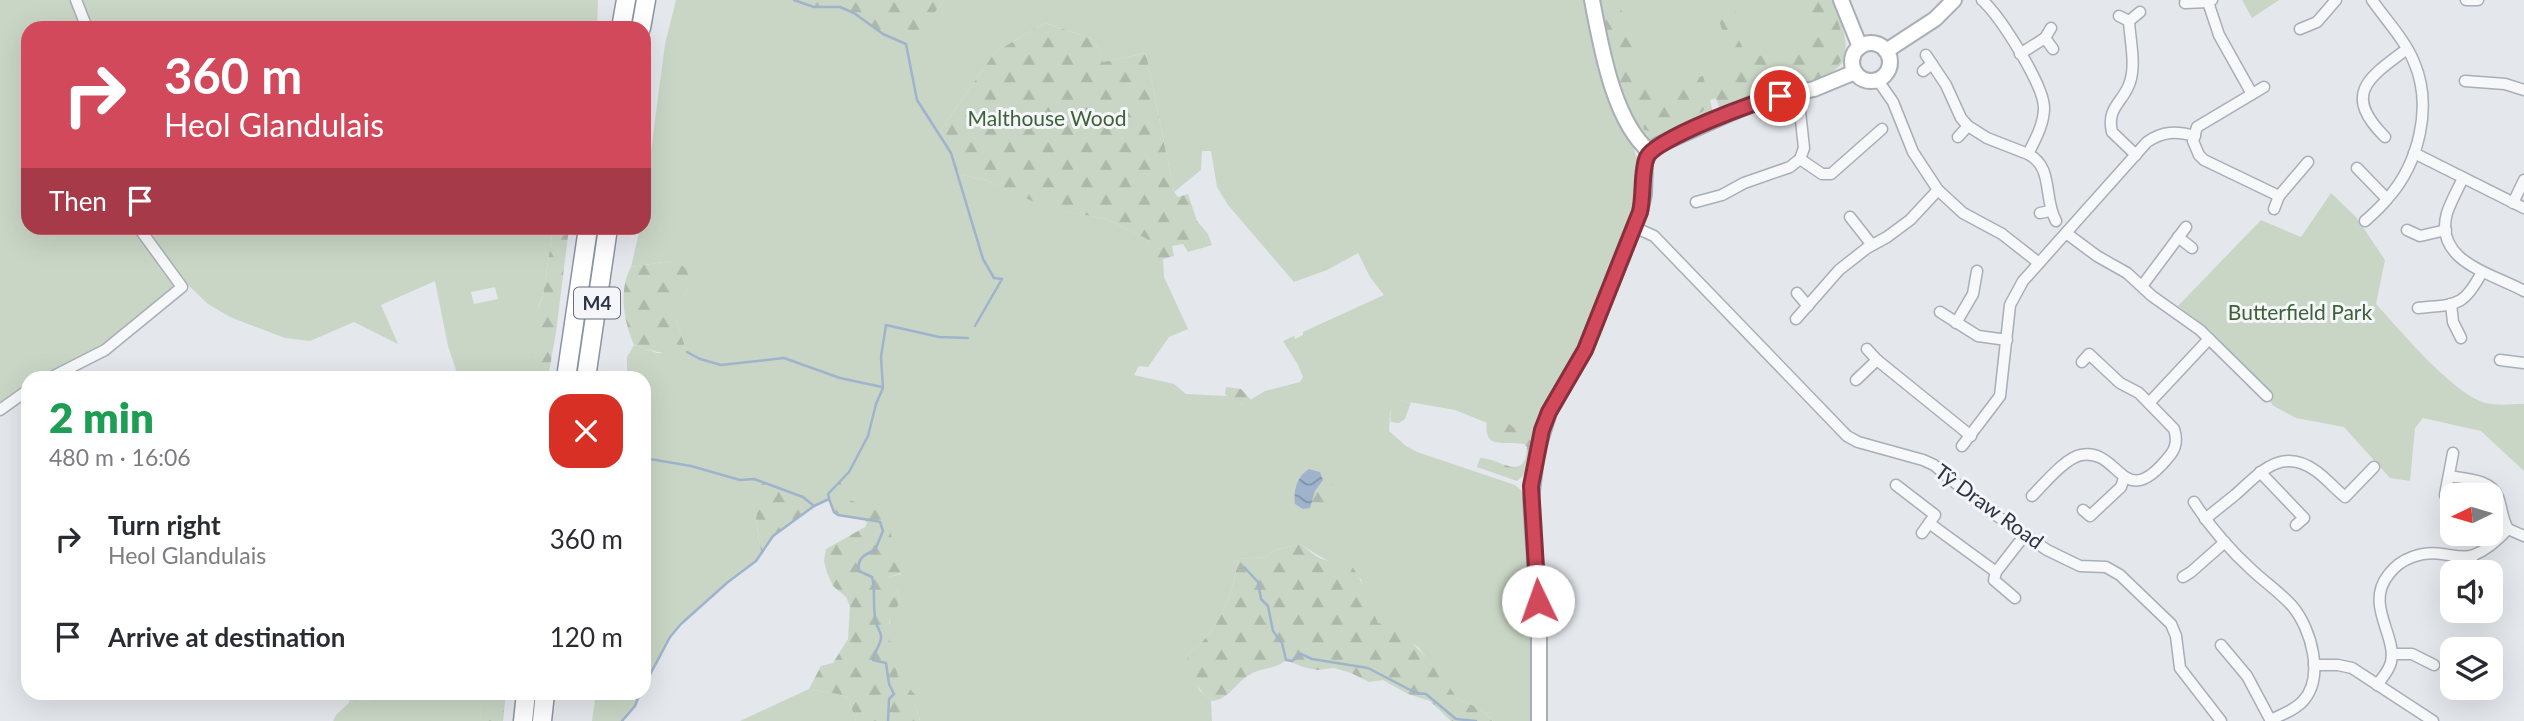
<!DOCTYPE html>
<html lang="en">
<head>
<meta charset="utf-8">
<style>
  :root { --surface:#fff; --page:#f2f2f3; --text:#2b2b33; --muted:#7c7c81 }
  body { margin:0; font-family:Lato,sans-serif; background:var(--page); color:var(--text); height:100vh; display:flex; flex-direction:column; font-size:26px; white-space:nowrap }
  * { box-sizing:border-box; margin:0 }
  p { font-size:23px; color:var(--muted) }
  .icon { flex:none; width:38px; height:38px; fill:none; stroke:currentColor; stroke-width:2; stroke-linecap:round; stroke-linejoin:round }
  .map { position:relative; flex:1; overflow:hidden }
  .drawer { position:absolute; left:21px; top:371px; width:630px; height:329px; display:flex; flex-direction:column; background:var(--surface); border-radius:21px; box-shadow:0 7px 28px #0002 }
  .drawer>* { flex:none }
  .top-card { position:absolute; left:21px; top:21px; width:630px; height:214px; border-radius:21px; box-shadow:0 7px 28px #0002; background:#d1495b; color:#fff; overflow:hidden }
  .needle { width:46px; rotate:265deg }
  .fabs { position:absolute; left:2440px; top:483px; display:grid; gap:14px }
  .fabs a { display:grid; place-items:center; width:63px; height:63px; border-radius:14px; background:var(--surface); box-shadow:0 7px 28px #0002; font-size:35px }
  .pin { position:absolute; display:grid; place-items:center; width:60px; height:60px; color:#fff; margin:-30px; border:4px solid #fff; border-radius:50%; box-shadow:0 2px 7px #0007 }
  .me { position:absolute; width:77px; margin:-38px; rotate:357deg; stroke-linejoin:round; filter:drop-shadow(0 0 5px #0008) }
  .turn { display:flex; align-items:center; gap:24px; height:147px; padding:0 28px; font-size:32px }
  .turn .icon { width:91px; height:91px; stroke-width:2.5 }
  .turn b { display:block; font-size:49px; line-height:60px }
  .then { display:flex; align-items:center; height:66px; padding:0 28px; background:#0003; gap:14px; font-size:26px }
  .round { display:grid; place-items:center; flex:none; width:74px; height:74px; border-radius:21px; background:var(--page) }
  .summary { display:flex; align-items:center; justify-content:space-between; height:119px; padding:0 28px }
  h1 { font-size:42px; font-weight:800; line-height:52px; color:#1e9e55 }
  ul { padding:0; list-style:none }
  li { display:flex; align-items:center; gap:21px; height:98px; padding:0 28px }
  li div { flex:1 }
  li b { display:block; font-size:26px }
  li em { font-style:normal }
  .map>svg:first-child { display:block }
</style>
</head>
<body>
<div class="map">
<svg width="2524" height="721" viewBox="0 0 2524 721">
  <defs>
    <pattern id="forest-firs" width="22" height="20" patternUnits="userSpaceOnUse" patternTransform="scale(1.75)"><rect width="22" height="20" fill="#c9d6c5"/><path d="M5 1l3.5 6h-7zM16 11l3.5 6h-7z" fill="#adb8ab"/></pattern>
    <pattern id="water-waves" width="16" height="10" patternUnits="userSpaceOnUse" patternTransform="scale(1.75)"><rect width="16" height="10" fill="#9fb4cc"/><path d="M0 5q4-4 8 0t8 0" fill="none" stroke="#8293a7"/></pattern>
  </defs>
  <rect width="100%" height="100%" fill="#e4e7ec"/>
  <!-- green -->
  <g fill="#c9d6c5" fill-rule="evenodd">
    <path d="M0 0H71L83 28H28V228H136L174 282 170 294C134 322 75 378 28 378V385L0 405Z"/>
    <polygon points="80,0 598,0 597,28 90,28"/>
    <path d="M676 0H794L814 7H840L854 13 883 34 906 44 907 49 944 0H1589L1618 108 1638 160 1639 195 1613 278 1532 441 1455 410 1398 400 1390 413 1389 431 1406 446 1417 452 1515 485 1531 499 1539 721H1493L1482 710 1457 698 1418 647 1378 623 1364 594 1361 579C1340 567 1320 558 1301 544L1275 550 1266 557 1238 559C1233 597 1218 633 1187 655L1199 690 1211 701 1212 721H920L914 703 919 700C913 690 902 686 898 676 892 662 886 636 890 621 891 614 896 607 900 601L897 590 885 578 901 574C891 555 882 532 864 519 848 508 840 525 829 500L814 506 803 497 763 482 756 519 761 553 756 561 728 582 681 624 670 637 644 686V378H627V357L634 345 657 353 687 352 676 320V310L687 291 670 261 631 267 640 228H644V205L665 44ZM1045 23 1090 38 1097 46 1103 62 1146 53 1174 192 1201 170 1202 151H1211L1217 187 1228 205 1294 282 1327 270 1358 253 1370 277 1384 295 1303 332V335L1295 339 1294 336 1283 341 1297 363 1303 377 1300 382 1265 391 1242 405 1227 396 1186 394 1174 384 1134 375 1139 366 1148 367 1169 337 1188 329 1164 277 1163 259 1156 260 1147 239 1107 219 1049 208 986 180 957 174 951 153 939 133 995 52Z"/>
    <path d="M1596 0H1832C1839 17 1850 40 1844 59 1837 82 1749 102 1725 110L1721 107 1717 98 1710 100 1713 113 1653 144 1642 140Z"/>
    <polygon points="2242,0 2279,0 2252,18"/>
    <path d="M2331 193 2356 217 2385 260 2376 304C2399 329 2454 395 2486 403 2497 406 2512 404 2524 404V471L2481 431 2423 418 2415 428 2410 481 2390 478 2344 427 2296 418 2272 405 2268 391 2210 330 2178 306 2261 220 2301 237Z"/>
    <path d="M143 228H553L543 296C532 316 539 335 536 356 535 364 532 371 530 378H479L466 372 457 373 448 346 435 281 381 305 398 344 354 322 310 341 285 338 230 317 208 304 188 285ZM495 287 498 299 474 304 471 292Z"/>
    <path d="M809 689C823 693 833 691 848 698L856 721H740Z"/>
    <polygon points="426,693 483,693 480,721 333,721 336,715 349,703"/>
    <polygon points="596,693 640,693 635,706 622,721 592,721"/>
  </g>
  <!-- forest -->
  <g fill="url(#forest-firs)">
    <polygon points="794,0 944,0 907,50 906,44 883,34 854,13 840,7 814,7"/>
    <polygon points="1596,0 1618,0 1641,72 1649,87 1656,88 1703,76 1706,87 1701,95 1705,98 1705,109 1702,112 1671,123 1655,122 1650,124 1649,131 1644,130 1642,123 1634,130 1605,53"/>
    <polygon points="1713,0 1735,0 1737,28 1735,31 1744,51 1738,60 1731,60"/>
    <path d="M1805 0H1826L1827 5 1833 7C1837 21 1844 35 1844 50 1843 73 1808 85 1789 85 1785 85 1782 83 1778 83 1774 84 1772 86 1768 88 1751 94 1735 105 1719 107L1715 96 1717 92 1710 85 1709 74 1771 52 1814 41 1816 37 1809 5Z"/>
    <polygon points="1045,23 1090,38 1097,46 1103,62 1146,53 1174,192 1178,197 1188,194 1197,221 1208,234 1212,245 1188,252 1183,244 1172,246 1174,256 1156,261 1147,239 1107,219 1047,208 986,180 957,174 951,153 939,133 995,52"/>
    <polygon points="553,228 569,228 556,332 548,378 530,378 536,356 535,317 543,296"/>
    <path d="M670 261 678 263 690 271 687 291 676 310V320L687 352C666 355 653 352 634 345 624 321 618 291 631 267Z"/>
    <polygon points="1226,387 1241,389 1251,400 1243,405 1231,400 1225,394"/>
    <path d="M1398 400 1411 402 1405 419 1399 423 1391 422C1389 414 1392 405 1398 400Z"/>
    <path d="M1499 418C1515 425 1524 442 1542 430L1534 466 1517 481 1477 467 1480 458C1499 457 1525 485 1527 447L1524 444C1505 440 1483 451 1487 422Z"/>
    <path d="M1323 480 1333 485C1335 493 1329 507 1322 511H1313L1310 508 1315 491Z"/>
    <path d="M840 481 847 499 889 514C893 526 890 532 892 542 895 553 908 559 913 569L886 578 897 590 900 601 889 622 890 644 898 676 920 700 914 703 920 721H856L848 698C833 691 823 693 809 689L821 666 833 663 848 639 850 606 846 597 833 586 827 573 824 561 826 549 865 527 867 523 862 517C840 516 833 518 828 494Z"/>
    <polygon points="762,482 803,497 814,506 773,536 761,553 756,519"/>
    <path d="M1301 544C1309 550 1316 558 1325 560 1334 563 1344 560 1352 567 1359 572 1373 612 1378 623L1398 628 1437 669 1457 698 1482 710 1493 721H1451L1430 701 1408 694 1383 680 1369 682 1351 673 1334 668 1317 670 1303 667 1286 660C1275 670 1261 667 1249 675 1234 684 1229 700 1211 701 1195 687 1191 675 1187 655 1218 633 1233 597 1238 559L1266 557 1275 550Z"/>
    <polygon points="351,693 426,693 349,703"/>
    <polygon points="483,693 506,693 503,721 480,721"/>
  </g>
  <!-- water -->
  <path fill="url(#water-waves)" d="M1309 469 1320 472 1323 480 1315 491 1310 508 1303 509 1295 504C1293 491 1297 476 1309 469Z"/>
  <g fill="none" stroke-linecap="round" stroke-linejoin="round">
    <!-- stream -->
    <g stroke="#9fb4cc" stroke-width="2.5">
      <polyline points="794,0 814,7 840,7 854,13 883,34 906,44 917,100 951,153 983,259 994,278 1002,279 975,326"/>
      <polyline points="687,352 700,359 721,365 784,358 840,378 882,387"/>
      <polyline points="644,458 691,466 740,480 754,479 803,497 814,506"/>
      <polyline points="829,498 828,494 849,472 868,436 876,404 883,388 881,357 886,325 939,337 968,338"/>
      <polyline points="1244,567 1258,582 1261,599 1268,606 1273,631 1282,643 1286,660 1292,661 1301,654 1312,659 1368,668 1416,693 1426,694 1456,719 1476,721"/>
      <path d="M644 686 670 637 681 624 728 582 756 561 773 536 814 506 829 499 834 512 838 515 876 521 880 522 883 531 875 550C863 555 857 559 859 571L872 577C876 590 872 608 876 623 877 628 882 632 881 638 880 646 874 652 873 660L886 663 889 684 894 694 889 699 888 721"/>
      <polyline points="622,721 635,706 640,693"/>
    </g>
    <defs>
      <g id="street">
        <polyline points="76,0 87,28"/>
        <path d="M1982 0C2000 16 2044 85 2044 108 2044 124 2035 140 2028 154 2054 167 2043 198 2056 221"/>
        <polyline points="2212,0 2208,2 2219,35 2252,94"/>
        <polyline points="2466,0 2478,0"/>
        <polyline points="2185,3 2208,2"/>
        <polyline points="2119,16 2129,21"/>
        <polyline points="2300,29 2317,22 2336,0"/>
        <polyline points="2045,38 2053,49"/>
        <polyline points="2020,54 2045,38 2051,28"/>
        <polyline points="1926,55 1946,85 1961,118 1968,126 1987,138 2028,154"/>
        <polyline points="1923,71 1932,64"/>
        <polyline points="1877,79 1893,102 1913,152 1938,190 1963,213 2002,234 2039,263"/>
        <polyline points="2465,81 2505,84 2524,90"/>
        <polyline points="2264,87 2197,127 2193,141 2199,155 2204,160 2279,196 2308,162"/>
        <polyline points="1958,137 1968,126"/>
        <path d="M2385 137C2342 94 2368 78 2407 49"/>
        <polyline points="2414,153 2524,208"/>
        <path d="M2136 155 2112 132C2106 107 2124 102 2130 82 2136 64 2130 40 2129 21L2140 12"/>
        <polyline points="1800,159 1822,174 1831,174 1882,129"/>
        <polyline points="2357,168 2387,199"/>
        <path d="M2463 178C2458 189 2451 201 2447 213 2433 262 2494 274 2524 291"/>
        <polyline points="1696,202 1722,195 1744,183 1790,167 1800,159 1804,148 1798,93"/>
        <polyline points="2513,203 2524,180"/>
        <polyline points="2274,209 2279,196"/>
        <polyline points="2040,213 2050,211"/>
        <polyline points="1850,217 1872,245"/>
        <path d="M2365 221C2373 214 2381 207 2388 198 2419 163 2433 106 2414 62 2405 40 2386 20 2372 0"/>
        <polyline points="1634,227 1654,236 1847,436 1858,442 1923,460 1934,465 1984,507 2047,550 2080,566 2106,567 2120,575 2171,624 2176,636 2180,668 2221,721"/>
        <polyline points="2407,230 2420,236 2446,230"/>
        <polyline points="2066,233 2097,256 2127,273 2152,296 2200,330 2267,396"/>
        <polyline points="2178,237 2192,248"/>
        <polyline points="2142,286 2186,227"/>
        <polyline points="1797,293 1808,306"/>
        <polyline points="2451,304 2453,322 2461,338"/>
        <path d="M2418 308C2456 304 2463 308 2482 272"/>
        <polyline points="1940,312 1978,336 2007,340"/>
        <polyline points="1796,319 1839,270 1867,248 1887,237 1910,220 1938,190"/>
        <polyline points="1956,323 1973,294 1977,271"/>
        <polyline points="1867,349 1877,360 1971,436"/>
        <polyline points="2500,360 2524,363"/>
        <polyline points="50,378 105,350 182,287 139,228"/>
        <polyline points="1856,380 1877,360"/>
        <polyline points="2149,403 2209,339"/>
        <polyline points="0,410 28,390"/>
        <path d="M1962 446 2000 396 2010 305 2023 281 2147 142C2163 131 2176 131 2195 136"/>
        <polyline points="2260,472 2304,518 2296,525"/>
        <path d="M2449 476C2465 479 2491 479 2498 497 2502 508 2502 519 2508 529L2524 536"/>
        <polyline points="1896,485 1935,515 1922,533"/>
        <polyline points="2445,495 2453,453"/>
        <path d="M2032 496C2044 484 2065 458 2081 455 2121 447 2122 517 2171 454 2177 446 2177 438 2174 429L2139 393 2120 383 2089 354 2082 362"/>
        <path d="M2194 502C2210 527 2231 551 2253 571 2266 583 2282 594 2293 607 2311 629 2325 677 2303 701 2294 711 2282 714 2271 720"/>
        <polyline points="2083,510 2090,516 2121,487 2124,478"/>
        <path d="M2205 519C2215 511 2225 503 2235 495 2260 473 2281 446 2316 471 2326 478 2335 489 2345 497L2374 467"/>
        <polyline points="1929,523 1996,572 2024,536"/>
        <polyline points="2472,556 2472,572"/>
        <polyline points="1996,572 1994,580 2015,598"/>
        <polyline points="2183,577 2191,572 2225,542"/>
        <polyline points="2467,611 2479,613"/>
        <polyline points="2221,645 2247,676 2271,721"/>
        <polyline points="2392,654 2412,654 2434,665"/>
        <polyline points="2314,665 2338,665 2352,668 2433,721"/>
        <path d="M2377 685C2382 678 2389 671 2391 662 2397 635 2364 604 2389 574 2401 558 2422 551 2442 554 2452 555 2464 559 2474 555 2487 550 2498 540 2508 529"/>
      </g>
      <g id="secondary">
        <path d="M1592 0C1601 46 1613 121 1650 152"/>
        <polyline points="1841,0 1860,47"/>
        <circle cx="1871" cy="62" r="19"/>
        <polyline points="1886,51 1935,19 1954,0"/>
        <polyline points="1539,721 1539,621 1531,499 1537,451 1549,412 1585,350 1640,212 1644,194 1645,162 1650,152 1658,145 1760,100 1814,89 1855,72"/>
      </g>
      <g id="highway">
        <polyline points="621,28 626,0"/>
        <polyline points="641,28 646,0"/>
        <polyline points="566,378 588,228"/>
        <polyline points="586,378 608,228"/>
        <polyline points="523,721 526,693"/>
        <polyline points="542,721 545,693"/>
      </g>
    </defs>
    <!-- street casing -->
    <use href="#street" stroke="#a9aeb7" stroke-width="13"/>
    <!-- secondary casing -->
    <use href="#secondary" stroke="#a9aeb7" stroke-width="18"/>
    <!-- highway casing -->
    <use href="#highway" stroke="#8b94a3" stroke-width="21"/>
    <!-- street -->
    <use href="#street" stroke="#f7f8fa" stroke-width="10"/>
    <!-- secondary -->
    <use href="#secondary" stroke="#fff" stroke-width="14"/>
    <!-- highway -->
    <use href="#highway" stroke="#fff" stroke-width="18"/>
  </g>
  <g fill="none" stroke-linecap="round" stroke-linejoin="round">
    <defs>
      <path id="route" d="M1538 601 1531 486 1542 430 1549 412 1585 350 1640 212C1644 195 1641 171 1647 157 1655 139 1758 100 1780 96"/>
    </defs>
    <!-- route casing -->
    <use href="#route" stroke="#882f3b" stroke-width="18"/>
    <!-- route -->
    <use href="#route" stroke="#d1495b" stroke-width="12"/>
  </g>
  <g text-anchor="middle" stroke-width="6" stroke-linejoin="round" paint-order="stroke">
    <!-- shield labels -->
    <rect fill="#f4f6f9" stroke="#676e7b" stroke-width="2" x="574" y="287.5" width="46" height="31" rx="5"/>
    <g font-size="19" font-weight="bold" fill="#2b3445">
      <text x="597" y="310">M4</text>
    </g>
    <!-- park labels -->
    <g font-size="21" fill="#3f6138" stroke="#f4f6f9">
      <text x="1047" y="126">Malthouse Wood</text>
      <text x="2300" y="320">Butterfield Park</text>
    </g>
    <!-- street labels -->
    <g font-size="21" fill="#2b3445" stroke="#f4f6f9">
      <text transform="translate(1989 507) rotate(36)" y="7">Tŷ Draw Road</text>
    </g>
  </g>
</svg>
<div class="fabs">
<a><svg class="needle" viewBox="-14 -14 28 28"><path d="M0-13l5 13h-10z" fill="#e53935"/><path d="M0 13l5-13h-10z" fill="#7c7c81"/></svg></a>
<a><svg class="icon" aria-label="sound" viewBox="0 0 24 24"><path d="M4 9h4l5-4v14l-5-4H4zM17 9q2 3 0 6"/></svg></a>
<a><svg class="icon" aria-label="layers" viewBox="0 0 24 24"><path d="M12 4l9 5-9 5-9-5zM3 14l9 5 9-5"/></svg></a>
</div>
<div class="pin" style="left:1780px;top:96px;background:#d93025"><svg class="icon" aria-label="arrive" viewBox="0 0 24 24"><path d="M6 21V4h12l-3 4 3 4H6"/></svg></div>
<svg class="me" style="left:1538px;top:601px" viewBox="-20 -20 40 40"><circle r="19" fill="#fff"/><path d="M0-13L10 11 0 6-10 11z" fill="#d1495b"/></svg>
<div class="top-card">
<div class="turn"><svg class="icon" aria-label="right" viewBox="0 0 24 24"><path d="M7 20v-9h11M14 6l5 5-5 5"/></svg><div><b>360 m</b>Heol Glandulais</div></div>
<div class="then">Then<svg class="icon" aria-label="arrive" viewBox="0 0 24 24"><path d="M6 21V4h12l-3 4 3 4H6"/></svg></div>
</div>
<section class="drawer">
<div class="summary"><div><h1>2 min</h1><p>480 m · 16:06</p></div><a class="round" style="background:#d93025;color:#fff"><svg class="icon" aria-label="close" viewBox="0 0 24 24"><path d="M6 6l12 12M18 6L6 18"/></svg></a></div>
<ul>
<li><svg class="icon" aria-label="right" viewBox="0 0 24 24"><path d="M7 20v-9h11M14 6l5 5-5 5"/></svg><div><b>Turn right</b><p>Heol Glandulais</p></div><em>360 m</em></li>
<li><svg class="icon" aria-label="arrive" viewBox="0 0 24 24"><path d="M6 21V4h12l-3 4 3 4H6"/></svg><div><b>Arrive at destination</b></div><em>120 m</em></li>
</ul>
</section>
</div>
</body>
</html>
